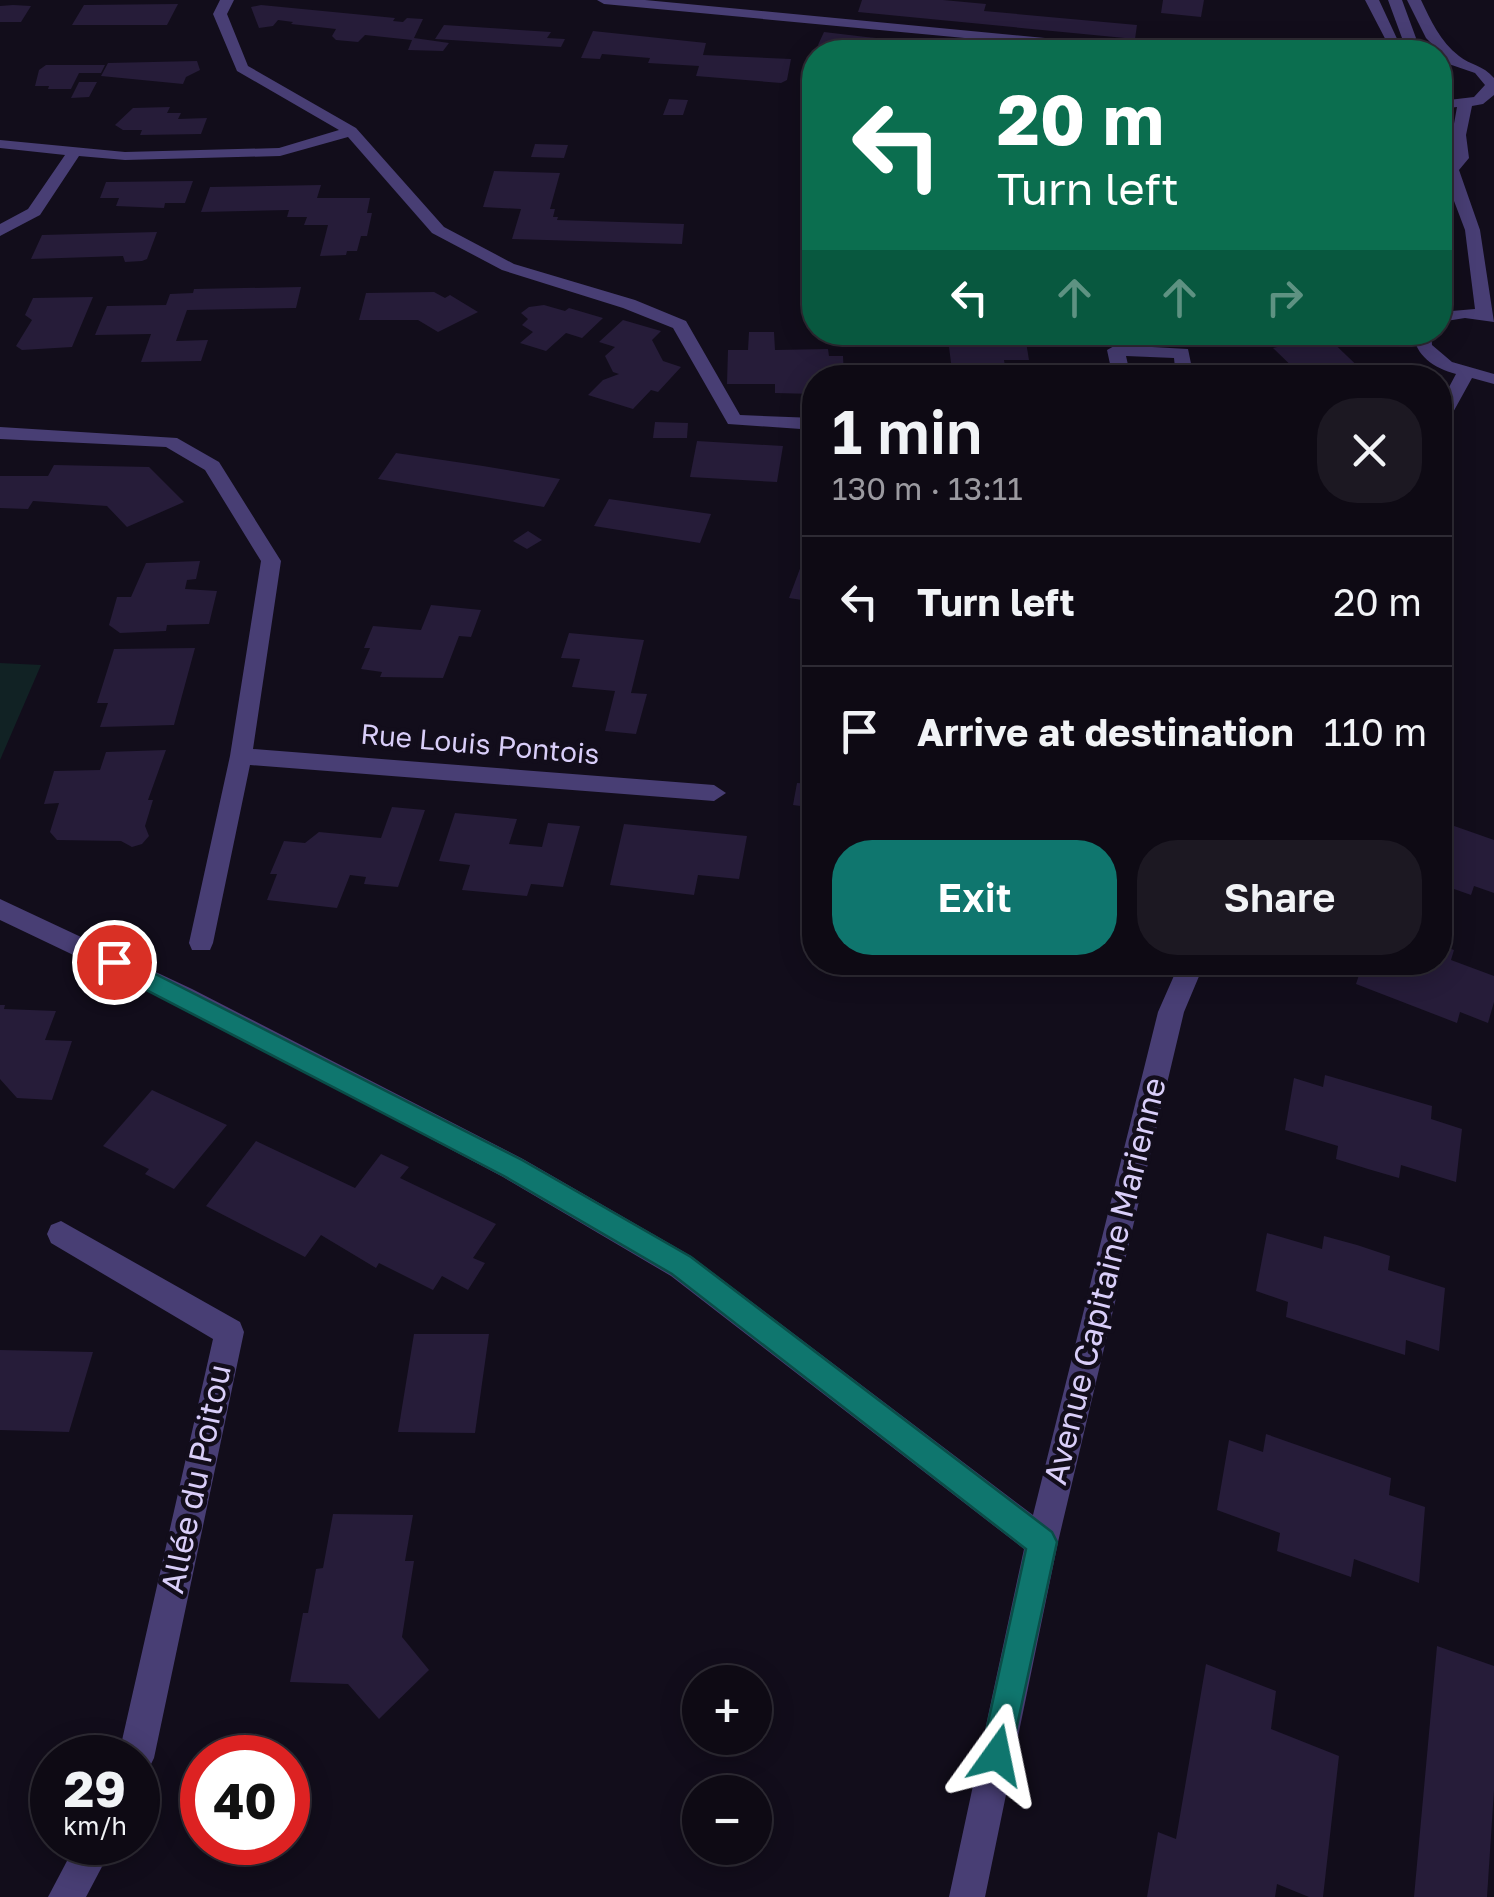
<!DOCTYPE html>
<html lang="en">
<head>
<meta charset="utf-8">
<style>
  :root { --surface:#0e0a14; --page:#1c1822; --text:#f1f3f6; --muted:#9b9aa0; --line:#2e2b34; --accent:#0f766e }
  body { margin:0; font-family:"Golos Text",sans-serif; background:var(--page); color:var(--text); height:100vh; display:flex; flex-direction:column; font-size:38px; white-space:nowrap }
  * { box-sizing:border-box; margin:0 }
  p { font-size:32px; color:var(--muted) }
  .icon { flex:none; width:55px; height:55px; fill:none; stroke:currentColor; stroke-width:2; stroke-linecap:round; stroke-linejoin:round }
  .map { position:relative; flex:1; overflow:hidden }
  .side { position:absolute; left:802px; top:365px; width:650px; height:610px; display:flex; flex-direction:column; background:var(--surface); border-radius:40px; box-shadow:0 5px 25px #0003,0 0 0 2px var(--line) }
  .side>* { flex:none }
  .guide { position:absolute; left:802px; top:40px; width:650px; height:305px; border-radius:40px; box-shadow:0 5px 25px #0003,0 0 0 2px var(--line); background:#0b6e4f; color:#fff; overflow:hidden }
  .fabs { position:absolute; left:682px; top:1665px; display:grid; gap:20px }
  .fabs a { display:grid; place-items:center; width:90px; height:90px; border-radius:50%; background:var(--surface); box-shadow:0 5px 25px #0003,0 0 0 2px var(--line); font-size:50px }
  .speed { position:absolute; left:30px; top:1735px; display:flex; gap:20px; font-size:50px; font-weight:700; text-align:center }
  .speed>* { display:grid; place-content:center; width:130px; height:130px; border-radius:50%; background:var(--surface); box-shadow:0 5px 25px #0003,0 0 0 2px var(--line); line-height:1 }
  .speed small { font-size:25px; font-weight:400 }
  .speed .limit { border:15px solid #d22; background:#fff; color:#111 }
  .pin { position:absolute; display:grid; place-items:center; width:85px; height:85px; color:#fff; margin:-42px; border:5px solid #fff; border-radius:50%; box-shadow:0 2px 10px #0007 }
  .me { position:absolute; width:110px; margin:-55px; rotate:12deg; stroke-linejoin:round; filter:drop-shadow(0 0 8px #0008) }
  .turn { display:flex; align-items:center; gap:35px; height:210px; padding:0 30px; font-size:45px }
  .turn .icon { width:130px; height:130px; stroke-width:2.5 }
  .turn b { display:block; font-size:70px; line-height:85px }
  .lanes { display:flex; align-items:center; height:95px; padding:0 30px; background:#0003; justify-content:center; gap:50px; direction:ltr }
  .lanes .off { opacity:.35 }
  .round { display:grid; place-items:center; flex:none; width:105px; height:105px; border-radius:40px; background:var(--page) }
  .headline { display:flex; align-items:center; justify-content:space-between; height:170px; padding:0 30px }
  h1 { font-size:60px; font-weight:600; line-height:75px }
  .primary-button { display:flex; gap:20px; margin-top:auto; padding:20px 30px }
  .primary-button a { flex:1; height:115px; border-radius:40px; background:var(--accent); color:#fff; font-size:40px; font-weight:600; line-height:115px; text-align:center }
  .primary-button a+a { background:var(--page); color:var(--text) }
  ul { padding:0; list-style:none }
  li { display:flex; align-items:center; gap:30px; height:130px; padding:0 30px; border-top:2px solid var(--line) }
  li div { flex:1 }
  li b { display:block; font-size:38px }
  li em { font-style:normal }
  .map>svg:first-child { display:block }
</style>
</head>
<body>
<div class="map">
<svg width="1494" height="1897" viewBox="0 0 1494 1897">
  <rect width="100%" height="100%" fill="#120d1b"/>
  <!-- green -->
  <polygon fill="#112224" points="0,663 41,665 0,760"/>
  <!-- building -->
  <g fill="#261c39">
    <polygon points="862,0 943,0 986,4 984,11 1137,25 1135,39 858,12"/>
    <polygon points="1163,0 1204,0 1201,17 1161,13"/>
    <polygon points="178,4 167,25 72,25 84,5"/>
    <polygon points="13,5 31,6 21,22 0,22 0,6"/>
    <polygon points="261,5 395,18 393,21 403,22 407,18 423,19 414,38 449,43 443,51 408,50 412,40 365,35 358,42 336,40 332,36 336,29 291,24 293,22 278,20 273,26 259,28 251,7"/>
    <polygon points="444,25 551,32 547,38 565,39 561,47 435,39"/>
    <polygon points="593,31 706,43 703,55 791,59 787,80 781,83 696,76 699,66 648,63 650,58 602,54 600,59 581,58"/>
    <polygon points="824,32 866,37 897,40 894,52 848,52 850,48 829,46 830,52 820,52 822,46 818,45"/>
    <polygon points="197,61 200,70 186,77 183,84 101,76 108,63"/>
    <polygon points="46,65 105,65 101,73 79,73 71,89 48,89 49,86 35,86 39,70"/>
    <polygon points="79,82 97,82 89,97 71,98"/>
    <polygon points="669,99 688,100 683,115 663,115"/>
    <polygon points="170,107 167,113 181,113 178,119 207,118 201,134 140,135 142,130 123,130 115,125 133,108"/>
    <polygon points="535,144 568,145 564,158 531,157"/>
    <polygon points="494,171 560,173 550,209 555,209 553,217 558,217 557,220 684,224 682,244 512,239 521,209 483,207"/>
    <polygon points="193,181 185,203 165,203 164,208 116,206 119,198 100,198 106,182"/>
    <polygon points="321,185 317,198 370,198 367,213 372,213 367,236 361,236 357,251 347,251 346,255 320,256 328,225 304,225 307,217 287,217 289,210 201,212 210,187"/>
    <polygon points="157,232 147,259 142,261 125,262 123,256 31,259 42,235"/>
    <polygon points="301,287 296,308 187,310 176,341 208,340 201,361 141,362 151,334 95,335 107,306 166,305 170,294 193,293 194,289"/>
    <polygon points="434,292 445,298 450,295 478,312 438,332 418,320 359,320 366,293"/>
    <polygon points="93,297 72,347 22,350 16,346 32,320 25,315 33,298"/>
    <polygon points="544,305 565,311 569,308 603,318 582,338 566,333 546,351 520,343 533,332 522,325 528,319 521,313 529,307"/>
    <polygon points="623,320 661,331 652,340 663,361 681,367 658,392 651,390 633,409 588,395 603,380 619,374 613,372 605,356 615,347 599,342"/>
    <polygon points="749,332 774,332 775,350 828,349 829,356 843,356 844,378 815,378 814,394 775,393 775,384 727,384 728,350 748,350"/>
    <polygon points="884,332 901,332 901,346 884,345"/>
    <polygon points="1301,332 1322,332 1370,378 1304,378 1273,348 1308,340"/>
    <polygon points="968,334 1025,336 1029,360 1004,360 1007,378 953,378 949,347 970,347"/>
    <polygon points="655,422 688,423 687,438 653,438"/>
    <polygon points="697,441 783,446 777,482 690,477"/>
    <polygon points="396,453 483,466 560,479 544,507 378,479"/>
    <polygon points="54,465 149,467 184,502 127,527 107,506 33,501 28,509 0,508 0,476 48,476"/>
    <polygon points="609,499 711,514 700,543 594,526"/>
    <polygon points="528,531 542,540 527,549 513,541"/>
    <polygon points="200,561 196,579 187,580 185,589 217,591 209,624 167,625 166,631 120,633 109,625 117,597 131,597 146,563"/>
    <polygon points="801,566 815,569 815,602 789,598"/>
    <polygon points="431,605 481,610 471,637 459,636 443,678 380,677 382,672 361,669 370,648 364,648 373,626 421,630"/>
    <polygon points="569,633 644,640 631,693 647,694 636,734 605,731 615,691 572,687 580,659 561,658"/>
    <polygon points="195,648 174,725 100,727 108,703 97,703 114,649"/>
    <polygon points="166,750 148,800 153,800 145,826 149,836 142,844 132,847 121,841 57,840 50,832 59,803 44,804 54,771 100,770 106,752"/>
    <polygon points="797,783 815,784 815,808 793,805"/>
    <polygon points="392,807 425,810 398,887 364,884 366,877 350,875 337,908 267,900 277,874 270,874 284,841 305,843 319,832 381,838"/>
    <polygon points="455,813 517,819 509,844 542,847 548,823 580,826 563,887 531,884 527,896 462,890 470,865 439,861"/>
    <polygon points="1440,821 1494,840 1494,893 1474,886 1471,895 1440,884"/>
    <polygon points="624,824 747,836 739,879 698,875 694,895 610,885"/>
    <polygon points="1440,945 1454,950 1451,960 1494,976 1494,1002 1488,1023 1460,1012 1457,1023 1356,984 1359,975 1328,963 1440,962"/>
    <polygon points="0,1005 5,1005 4,1009 56,1011 45,1040 72,1041 52,1100 17,1098 0,1079"/>
    <polygon points="1325,1075 1432,1106 1431,1119 1462,1129 1456,1182 1401,1165 1399,1178 1368,1169 1336,1159 1338,1146 1285,1130 1294,1078 1323,1087"/>
    <polygon points="152,1090 227,1125 174,1189 145,1174 149,1169 103,1146"/>
    <polygon points="256,1141 355,1188 381,1154 409,1167 400,1178 496,1224 473,1258 485,1263 468,1290 442,1276 433,1290 379,1263 376,1268 321,1235 305,1257 206,1206"/>
    <polygon points="1267,1233 1322,1249 1324,1236 1357,1245 1390,1256 1388,1270 1445,1288 1439,1351 1406,1340 1405,1355 1286,1317 1288,1302 1256,1291"/>
    <polygon points="414,1334 489,1334 475,1433 398,1432"/>
    <polygon points="0,1350 93,1352 69,1432 0,1430"/>
    <polygon points="1266,1434 1391,1478 1389,1495 1425,1507 1419,1583 1354,1559 1351,1577 1277,1551 1280,1533 1217,1510 1229,1440 1263,1452"/>
    <polygon points="333,1514 413,1515 405,1561 414,1561 402,1637 429,1670 379,1719 348,1684 290,1682 303,1613 308,1613 316,1569 323,1568"/>
    <polygon points="1437,1646 1494,1666 1494,1790 1487,1897 1414,1897"/>
    <polygon points="1206,1664 1276,1691 1271,1729 1339,1756 1323,1897 1309,1897 1277,1884 1275,1897 1147,1897 1158,1832 1176,1839"/>
  </g>
  <g fill="none" stroke-linecap="round" stroke-linejoin="round">
    <!-- minor -->
    <g fill="#483e74" fill-rule="evenodd">
      <polygon points="220,0 234,0 227,14 248,66 356,128 444,227 514,264 635,300 686,321 740,415 815,418 815,430 728,424 673,328 623,308 502,270 432,233 348,137 280,156 125,160 79,156 40,215 0,236 0,224 28,209 65,155 0,148 0,140 125,152 279,148 339,130 237,71 213,14"/>
      <polygon points="597,0 645,0 1151,48 1158,52 1113,52 604,4"/>
      <polygon points="1365,0 1379,0 1399,43 1402,38 1388,0 1402,0 1416,38 1407,52 1392,52"/>
      <path d="M1407 0H1421C1431 21 1440 41 1459 56 1470 65 1483 65 1494 78V95L1483 104 1472 106 1466 135 1469 158 1459 170 1480 230 1494 322 1465 318 1440 322V312L1475 309 1465 230 1440 164V150L1453 157 1452 135 1457 107 1440 109V101L1474 97 1485 85 1475 73 1440 61V52L1426 38Z"/>
      <path d="M1413 332H1431L1432 345 1452 362 1494 374V384L1472 378 1446 425 1440 427V404L1456 374C1434 368 1415 356 1413 332Z"/>
      <polygon points="1116,345 1188,349 1194,378 1176,378 1174,358 1126,356 1131,378 1113,378 1107,350"/>
      <polygon points="0,427 177,438 219,462 281,561 253,749 714,785 726,793 714,801 250,765 213,943 210,950 192,950 189,943 230,756 261,561 205,470 166,447 0,439"/>
      <polygon points="0,899 192,989 523,1159 691,1256 1033,1515 1158,1012 1180,962 1205,962 1184,1012 1058,1542 985,1897 949,1897 1024,1549 671,1276 503,1177 174,1003 0,920"/>
      <polygon points="61,1221 240,1322 244,1332 154,1758 148,1770 138,1775 138,1758 118,1758 213,1339 51,1243 47,1234 51,1225"/>
      <polygon points="77,1842 115,1842 86,1897 48,1897"/>
    </g>
  </g>
  <!-- route -->
  <polygon fill="#0f766e" stroke="#0a4d48" stroke-width="2.5" points="114,953 522,1160 691,1257 1052,1532 1057,1542 1008,1767 997,1771 985,1767 981,1755 1026,1549 672,1274 504,1176 106,969 103,962"/>
  <g text-anchor="middle" stroke-width="9" stroke-linejoin="round" paint-order="stroke">
    <!-- street labels -->
    <g font-size="28" fill="#d9cef9" stroke="#120d1b">
      <text transform="translate(480 744) rotate(5)" y="10">Rue Louis Pontois</text>
    </g>
    <!-- near-street labels -->
    <g font-size="32" fill="#d9cef9" stroke="#120d1b">
      <text transform="translate(1105 1281) rotate(-76)" y="11">Avenue Capitaine Marienne</text>
      <text transform="translate(196 1479) rotate(-78)" y="11">Allée du Poitou</text>
    </g>
  </g>
</svg>
<div class="fabs">
<a>+</a>
<a>−</a>
</div>
<div class="speed"><div>29<small>km/h</small></div><div class="limit">40</div></div>
<div class="pin" style="left:114px;top:962px;background:#d93025"><svg class="icon" aria-label="arrive" viewBox="0 0 24 24"><path d="M6 21V4h12l-3 4 3 4H6"/></svg></div>
<svg class="me" style="left:997px;top:1755px" viewBox="-20 -20 40 40"><path d="M0-17L14 15 0 8-14 15z" fill="#0f766e" stroke="#fff" stroke-width="4"/></svg>
<div class="guide">
<div class="turn"><svg class="icon" aria-label="left" viewBox="0 0 24 24"><path d="M17 20v-9H6M10 6l-5 5 5 5"/></svg><div><b>20 m</b>Turn left</div></div>
<div class="lanes"><svg class="icon" aria-label="left" viewBox="0 0 24 24"><path d="M17 20v-9H6M10 6l-5 5 5 5"/></svg><svg class="icon off" aria-label="ahead" viewBox="0 0 24 24"><path d="M12 20V5M6 11l6-6 6 6"/></svg><svg class="icon off" aria-label="ahead" viewBox="0 0 24 24"><path d="M12 20V5M6 11l6-6 6 6"/></svg><svg class="icon off" aria-label="right" viewBox="0 0 24 24"><path d="M7 20v-9h11M14 6l5 5-5 5"/></svg></div>
</div>
<section class="side">
<div class="headline"><div><h1>1 min</h1><p>130 m · 13:11</p></div><a class="round"><svg class="icon" aria-label="close" viewBox="0 0 24 24"><path d="M6 6l12 12M18 6L6 18"/></svg></a></div>
<ul>
<li><svg class="icon" aria-label="left" viewBox="0 0 24 24"><path d="M17 20v-9H6M10 6l-5 5 5 5"/></svg><div><b>Turn left</b></div><em>20 m</em></li>
<li><svg class="icon" aria-label="arrive" viewBox="0 0 24 24"><path d="M6 21V4h12l-3 4 3 4H6"/></svg><div><b>Arrive at destination</b></div><em>110 m</em></li>
</ul>
<div class="primary-button"><a>Exit</a><a>Share</a></div>
</section>
</div>
</body>
</html>
